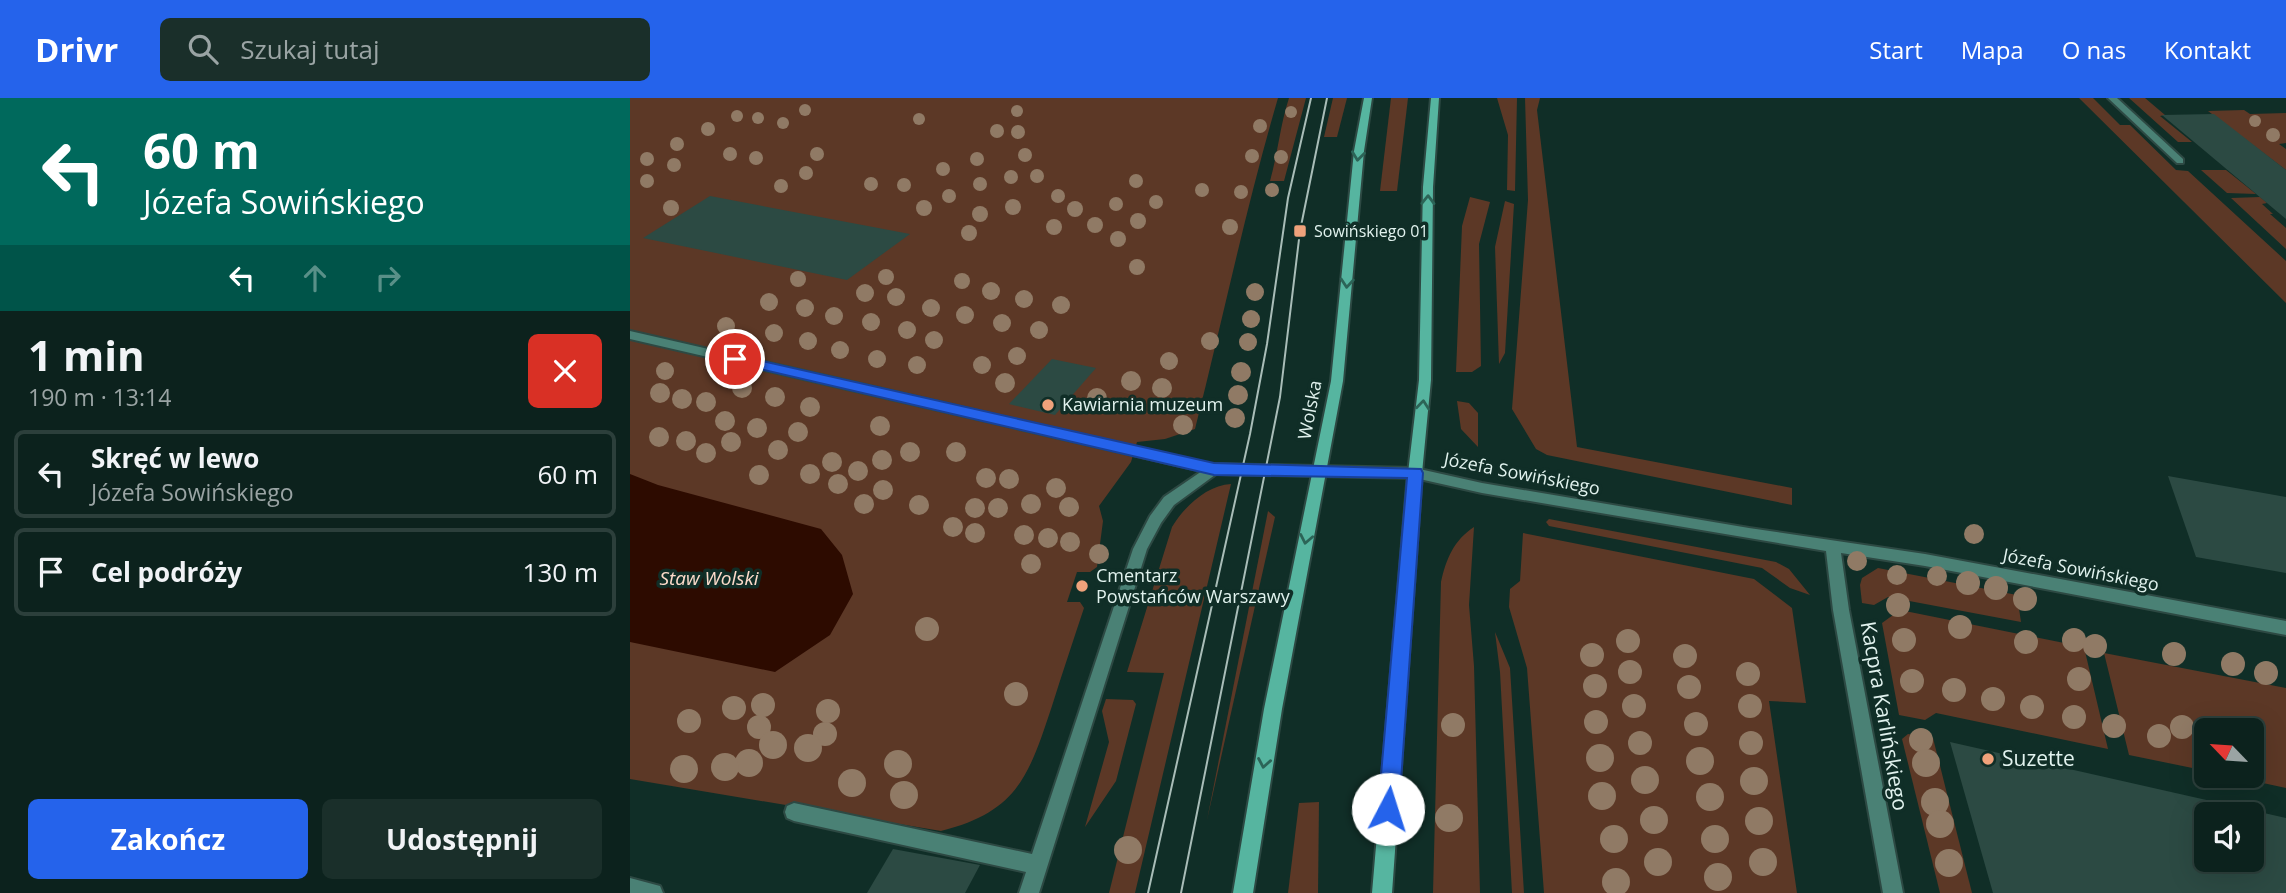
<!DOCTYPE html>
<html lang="pl">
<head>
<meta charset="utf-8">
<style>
  :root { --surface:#0c221d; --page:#1a2f2a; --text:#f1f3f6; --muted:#9aa4a4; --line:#2c3f3b; --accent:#2563eb }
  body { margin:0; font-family:"Open Sans",sans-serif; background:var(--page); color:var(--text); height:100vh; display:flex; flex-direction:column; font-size:26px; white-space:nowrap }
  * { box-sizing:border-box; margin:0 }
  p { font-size:23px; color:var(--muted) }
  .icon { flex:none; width:38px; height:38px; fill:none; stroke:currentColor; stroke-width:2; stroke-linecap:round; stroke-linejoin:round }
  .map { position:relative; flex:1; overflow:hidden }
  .side { display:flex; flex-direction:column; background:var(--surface); width:630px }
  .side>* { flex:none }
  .banner { background:#00695c; color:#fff; overflow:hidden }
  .needle { width:46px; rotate:295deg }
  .controls { position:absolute; left:1564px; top:620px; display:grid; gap:14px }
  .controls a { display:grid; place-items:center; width:70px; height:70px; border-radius:10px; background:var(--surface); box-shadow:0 7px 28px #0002,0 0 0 2px var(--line); font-size:35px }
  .pin { position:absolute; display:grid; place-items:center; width:60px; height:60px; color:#fff; margin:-30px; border:4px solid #fff; border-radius:50%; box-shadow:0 2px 7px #0007 }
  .me { position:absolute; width:77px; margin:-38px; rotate:5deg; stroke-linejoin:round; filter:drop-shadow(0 0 5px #0008) }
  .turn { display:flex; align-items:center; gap:24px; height:147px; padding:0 28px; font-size:32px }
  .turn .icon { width:91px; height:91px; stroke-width:2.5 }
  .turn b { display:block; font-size:49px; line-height:60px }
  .lanes { display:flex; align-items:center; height:66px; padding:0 28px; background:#0003; justify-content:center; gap:35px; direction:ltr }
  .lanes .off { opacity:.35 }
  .round { display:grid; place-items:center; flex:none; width:74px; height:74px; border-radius:10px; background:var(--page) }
  .overview { display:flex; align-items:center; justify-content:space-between; height:119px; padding:0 28px }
  h1 { font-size:42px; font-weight:700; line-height:52px }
  .action { display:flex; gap:14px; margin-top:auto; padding:14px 28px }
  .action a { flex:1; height:80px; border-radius:10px; background:var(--accent); color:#fff; font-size:28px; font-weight:700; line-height:80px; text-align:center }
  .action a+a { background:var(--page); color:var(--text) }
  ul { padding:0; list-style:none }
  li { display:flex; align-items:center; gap:21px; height:88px; margin:0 14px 10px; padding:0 14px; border:4px solid var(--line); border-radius:10px }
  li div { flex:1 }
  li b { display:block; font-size:26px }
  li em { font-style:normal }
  header { display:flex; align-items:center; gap:42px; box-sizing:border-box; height:98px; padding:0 35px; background:var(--accent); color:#fff }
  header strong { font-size:33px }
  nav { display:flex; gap:38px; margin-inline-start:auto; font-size:24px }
  .search { width:490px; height:63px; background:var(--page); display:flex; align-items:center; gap:18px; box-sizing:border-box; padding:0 24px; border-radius:10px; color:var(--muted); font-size:26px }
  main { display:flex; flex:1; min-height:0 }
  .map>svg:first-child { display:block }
</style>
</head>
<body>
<header>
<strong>Drivr</strong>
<div class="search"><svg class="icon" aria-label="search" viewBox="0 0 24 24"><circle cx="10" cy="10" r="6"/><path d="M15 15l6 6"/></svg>Szukaj tutaj</div>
<nav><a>Start</a><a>Mapa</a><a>O nas</a><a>Kontakt</a></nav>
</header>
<main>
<section class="side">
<div class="banner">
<div class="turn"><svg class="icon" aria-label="left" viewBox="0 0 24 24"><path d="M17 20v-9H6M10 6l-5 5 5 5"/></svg><div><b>60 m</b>Józefa Sowińskiego</div></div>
<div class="lanes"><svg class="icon" aria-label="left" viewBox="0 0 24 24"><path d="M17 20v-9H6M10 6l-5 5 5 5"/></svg><svg class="icon off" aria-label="ahead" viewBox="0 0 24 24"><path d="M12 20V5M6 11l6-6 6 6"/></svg><svg class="icon off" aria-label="right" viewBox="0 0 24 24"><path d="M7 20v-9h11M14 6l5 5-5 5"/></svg></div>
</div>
<div class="overview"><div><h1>1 min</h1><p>190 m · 13:14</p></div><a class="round" style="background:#d93025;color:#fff"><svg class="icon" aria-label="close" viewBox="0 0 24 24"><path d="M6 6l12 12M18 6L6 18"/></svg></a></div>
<ul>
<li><svg class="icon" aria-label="left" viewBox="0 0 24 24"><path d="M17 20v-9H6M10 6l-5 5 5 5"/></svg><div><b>Skręć w lewo</b><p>Józefa Sowińskiego</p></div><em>60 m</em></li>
<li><svg class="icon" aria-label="arrive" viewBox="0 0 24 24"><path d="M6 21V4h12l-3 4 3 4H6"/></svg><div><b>Cel podróży</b></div><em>130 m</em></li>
</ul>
<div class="action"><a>Zakończ</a><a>Udostępnij</a></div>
</section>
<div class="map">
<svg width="1656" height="795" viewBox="0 0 1656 795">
  <rect width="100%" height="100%" fill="#102e27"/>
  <!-- green -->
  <g fill="#5c3826">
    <path d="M0 0H648C616 109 593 220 565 331L535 341 507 344 501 364 469 408 473 423 467 469 460 474H447L437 504H450L454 510C443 543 432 576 422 608 399 677 388 714 311 733L0 681Z"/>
    <path d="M659 0H676L654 83H640C648 55 650 27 659 0Z"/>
    <polygon points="703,0 717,0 707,39 694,39"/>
    <polygon points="761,0 778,0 767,93 750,93"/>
    <polygon points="867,0 887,0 885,93 877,92 878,37"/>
    <polygon points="895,0 910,0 907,12 947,349 1162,390 1162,407 917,357 906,351 882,311 898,102"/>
    <polygon points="1449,0 1463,0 1490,27 1500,27 1546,72 1558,73 1656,163 1656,205"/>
    <polygon points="1499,0 1515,0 1535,17 1530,18 1562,44 1548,44"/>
    <polygon points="1614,12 1620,16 1656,15 1656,45 1649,46 1656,51 1656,72 1578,13"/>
    <polygon points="1571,72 1596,72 1626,96 1597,95"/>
    <polygon points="840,99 860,104 849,146 851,268 842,274 826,274 832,128"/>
    <polygon points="1630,99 1637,105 1632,106 1643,116 1640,116 1656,130 1656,151 1601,100"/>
    <polygon points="875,103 884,106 875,255 869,266 865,149"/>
    <polygon points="827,303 839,305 848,315 848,349 831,331"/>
    <path d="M601 386 505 795H479L534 575 497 574 542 429C554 409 577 387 601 386Z"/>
    <polygon points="638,413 645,419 577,722"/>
    <polygon points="919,421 1146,464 1159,471 1180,497 1160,490 1132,470 919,428 916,424"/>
    <path d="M844 429 839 507 844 568 850 795H803L811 484C816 461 824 442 844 429Z"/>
    <polygon points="893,435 1124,481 1162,510 1176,605 1139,603 1167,795 914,795 897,570 879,509 880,491 890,483"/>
    <polygon points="1248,470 1387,497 1391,524 1258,499 1244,507 1232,505 1230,487 1232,480"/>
    <polygon points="1270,512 1454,549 1478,651 1306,615 1295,622 1269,617 1252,525"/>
    <polygon points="865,534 880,570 894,795 882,795 870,574"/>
    <polygon points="1474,555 1656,590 1656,690 1596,677 1622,677 1622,632 1577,632 1577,673 1499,657"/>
    <polygon points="476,601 503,602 506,606 486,683 455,729 479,644 472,613"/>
    <polygon points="1278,636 1303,640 1342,795 1310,795 1272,641"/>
    <polygon points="689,704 688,795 658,795 669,705"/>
  </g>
  <!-- water -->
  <polygon fill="#2d0b00" points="0,376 28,387 191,431 212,457 223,496 200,537 145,574 0,544"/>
  <!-- building -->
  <g fill="#2c4a43" fill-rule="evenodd">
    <polygon points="1584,16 1656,72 1656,121 1532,17"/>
    <polygon points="80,98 280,136 217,182 13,140"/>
    <polygon points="422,261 466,270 425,317 379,306"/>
    <polygon points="1538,378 1656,399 1656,475 1566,459"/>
    <path d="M1320 644 1656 720V795H1363ZM1577 716H1622V761H1577Z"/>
    <polygon points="263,751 350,767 335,795 237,795"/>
  </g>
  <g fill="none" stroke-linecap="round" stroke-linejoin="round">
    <defs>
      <g id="lane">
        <polygon points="1478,0 1487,0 1553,61 1553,65 1547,65"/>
        <polygon points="0,233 589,368 591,371 589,374 544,407 531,425 517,451 409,795 389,795 396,774 164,723 157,720 155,714 157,708 164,705 402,756 503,451 520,418 534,399 572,373 0,241"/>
        <polygon points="0,780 30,788 33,795 0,795"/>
      </g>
      <polygon id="street" points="584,366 785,370 852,385 1119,430 1295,456 1656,523 1656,537 1295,468 1211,455 1219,512 1273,795 1253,795 1203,512 1196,453 852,395 785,380 584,376 577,371"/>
      <g id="secondary">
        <polygon points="734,0 742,0 734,53 713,283 652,611 623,795 603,795 634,611 701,283 724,53"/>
        <polygon points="801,0 809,0 803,89 801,282 792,375 762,795 742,795 778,375 789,282 793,89"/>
      </g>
    </defs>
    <!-- lane casing -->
    <use href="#lane" stroke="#2d4943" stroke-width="4"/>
    <!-- street casing -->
    <use href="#street" stroke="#2d4943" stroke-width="4"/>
    <!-- secondary casing -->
    <use href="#secondary" stroke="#2d4943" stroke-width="4"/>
    <!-- lane -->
    <use href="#lane" fill="#4a8175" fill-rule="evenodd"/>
    <!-- street -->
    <use href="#street" fill="#4a8175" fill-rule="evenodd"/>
    <!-- secondary -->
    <use href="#secondary" fill="#56b5a0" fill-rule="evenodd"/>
    <!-- tram -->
    <g stroke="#a9bdb8" stroke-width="2">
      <polyline points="518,795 620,336 637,246 658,100 681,0"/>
      <polyline points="551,795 650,299 670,133 697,0"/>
    </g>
  </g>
  <!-- trees -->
  <g fill="#907a65">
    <circle cx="175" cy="12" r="6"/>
    <circle cx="387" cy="13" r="6"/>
    <circle cx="661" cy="14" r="6"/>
    <circle cx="107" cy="18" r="6"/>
    <circle cx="128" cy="20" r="6"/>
    <circle cx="289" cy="21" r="6"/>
    <circle cx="1625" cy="23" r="6"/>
    <circle cx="153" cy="25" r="6"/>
    <circle cx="630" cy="28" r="7"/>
    <circle cx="78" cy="31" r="7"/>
    <circle cx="367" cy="33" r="7"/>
    <circle cx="388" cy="34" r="7"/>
    <circle cx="1643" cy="37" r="7"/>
    <circle cx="47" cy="46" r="7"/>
    <circle cx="100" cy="56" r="7"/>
    <circle cx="187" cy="56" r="7"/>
    <circle cx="395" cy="57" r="7"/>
    <circle cx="622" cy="58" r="7"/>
    <circle cx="651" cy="59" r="7"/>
    <circle cx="126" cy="60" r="7"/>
    <circle cx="17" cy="61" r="7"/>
    <circle cx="347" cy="61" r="7"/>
    <circle cx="44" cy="67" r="7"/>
    <circle cx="313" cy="71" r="7"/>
    <circle cx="176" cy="75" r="7"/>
    <circle cx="407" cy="78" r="7"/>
    <circle cx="381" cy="79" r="7"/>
    <circle cx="17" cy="83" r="7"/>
    <circle cx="506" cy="83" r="7"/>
    <circle cx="241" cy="86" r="7"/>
    <circle cx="350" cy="86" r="7"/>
    <circle cx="274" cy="87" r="7"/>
    <circle cx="151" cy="88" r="7"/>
    <circle cx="572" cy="92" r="7"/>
    <circle cx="642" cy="92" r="7"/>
    <circle cx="611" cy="94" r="7"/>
    <circle cx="319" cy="98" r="7"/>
    <circle cx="428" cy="98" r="7"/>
    <circle cx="526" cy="104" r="7"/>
    <circle cx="486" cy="106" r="7"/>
    <circle cx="383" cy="109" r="8"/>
    <circle cx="41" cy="110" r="8"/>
    <circle cx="294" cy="110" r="8"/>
    <circle cx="445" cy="111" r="8"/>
    <circle cx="350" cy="116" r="8"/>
    <circle cx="508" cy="123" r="8"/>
    <circle cx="465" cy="127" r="8"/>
    <circle cx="424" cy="129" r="8"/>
    <circle cx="600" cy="129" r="8"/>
    <circle cx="339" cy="135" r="8"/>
    <circle cx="488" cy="141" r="8"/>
    <circle cx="507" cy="169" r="8"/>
    <circle cx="256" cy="179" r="8"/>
    <circle cx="168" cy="181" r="8"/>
    <circle cx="332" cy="183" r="8"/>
    <circle cx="361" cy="193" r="9"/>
    <circle cx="625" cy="194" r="9"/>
    <circle cx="235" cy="195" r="9"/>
    <circle cx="266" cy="199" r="9"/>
    <circle cx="394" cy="201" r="9"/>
    <circle cx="139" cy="204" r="9"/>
    <circle cx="431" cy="207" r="9"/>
    <circle cx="175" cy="210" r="9"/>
    <circle cx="301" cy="210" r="9"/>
    <circle cx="335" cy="217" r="9"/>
    <circle cx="204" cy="218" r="9"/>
    <circle cx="621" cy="221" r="9"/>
    <circle cx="241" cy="224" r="9"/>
    <circle cx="372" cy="225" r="9"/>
    <circle cx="96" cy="228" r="9"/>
    <circle cx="277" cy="232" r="9"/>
    <circle cx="409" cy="232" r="9"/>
    <circle cx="144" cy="235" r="9"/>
    <circle cx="304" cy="242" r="9"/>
    <circle cx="178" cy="243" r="9"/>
    <circle cx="580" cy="243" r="9"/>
    <circle cx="618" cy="244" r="9"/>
    <circle cx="210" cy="252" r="9"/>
    <circle cx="387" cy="258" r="9"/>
    <circle cx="247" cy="261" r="9"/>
    <circle cx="539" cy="263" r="9"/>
    <circle cx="287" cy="267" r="9"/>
    <circle cx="352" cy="267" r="9"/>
    <circle cx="35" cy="273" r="9"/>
    <circle cx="611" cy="274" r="10"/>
    <circle cx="501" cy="283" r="10"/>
    <circle cx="375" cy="285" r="10"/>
    <circle cx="112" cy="290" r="10"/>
    <circle cx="532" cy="290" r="10"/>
    <circle cx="30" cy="295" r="10"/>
    <circle cx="608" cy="297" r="10"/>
    <circle cx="145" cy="299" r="10"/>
    <circle cx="467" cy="300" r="10"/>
    <circle cx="52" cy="301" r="10"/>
    <circle cx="76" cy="304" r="10"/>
    <circle cx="180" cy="309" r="10"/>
    <circle cx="605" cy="320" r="10"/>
    <circle cx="95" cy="323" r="10"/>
    <circle cx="553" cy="327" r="10"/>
    <circle cx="250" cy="328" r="10"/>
    <circle cx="127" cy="330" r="10"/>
    <circle cx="168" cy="334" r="10"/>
    <circle cx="29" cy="339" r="10"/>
    <circle cx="56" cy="343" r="10"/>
    <circle cx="101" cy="344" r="10"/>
    <circle cx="148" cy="352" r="10"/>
    <circle cx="280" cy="354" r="10"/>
    <circle cx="326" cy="354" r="10"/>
    <circle cx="76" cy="355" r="10"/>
    <circle cx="252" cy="362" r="10"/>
    <circle cx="202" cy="364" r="10"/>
    <circle cx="228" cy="373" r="10"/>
    <circle cx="180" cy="376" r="10"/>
    <circle cx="129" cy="377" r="10"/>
    <circle cx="356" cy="380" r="10"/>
    <circle cx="379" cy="381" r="10"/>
    <circle cx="208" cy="386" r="10"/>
    <circle cx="426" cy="390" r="10"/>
    <circle cx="253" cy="392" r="10"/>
    <circle cx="234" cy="406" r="10"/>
    <circle cx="401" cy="406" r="10"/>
    <circle cx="289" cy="407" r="10"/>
    <circle cx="439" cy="409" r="10"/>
    <circle cx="345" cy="410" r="10"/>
    <circle cx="368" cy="410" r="10"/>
    <circle cx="323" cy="429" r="10"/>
    <circle cx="345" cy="435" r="10"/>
    <circle cx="1344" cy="436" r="10"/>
    <circle cx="394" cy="437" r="10"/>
    <circle cx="418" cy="440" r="10"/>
    <circle cx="440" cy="444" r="10"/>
    <circle cx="469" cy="456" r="10"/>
    <circle cx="1227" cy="463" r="10"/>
    <circle cx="401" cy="466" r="10"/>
    <circle cx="1267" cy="477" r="10"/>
    <circle cx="1307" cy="478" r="10"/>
    <circle cx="1338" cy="485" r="12"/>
    <circle cx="1366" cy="490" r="12"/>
    <circle cx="1395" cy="501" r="12"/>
    <circle cx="1268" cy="507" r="12"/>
    <circle cx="1330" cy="529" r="12"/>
    <circle cx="297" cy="531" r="12"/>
    <circle cx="1274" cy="542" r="12"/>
    <circle cx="1444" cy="542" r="12"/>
    <circle cx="998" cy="543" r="12"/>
    <circle cx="1396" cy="544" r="12"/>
    <circle cx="1465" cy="548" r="12"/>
    <circle cx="1544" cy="556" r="12"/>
    <circle cx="962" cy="557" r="12"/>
    <circle cx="1055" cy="558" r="12"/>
    <circle cx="1603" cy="566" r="12"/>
    <circle cx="1000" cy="574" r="12"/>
    <circle cx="1636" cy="575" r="12"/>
    <circle cx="1118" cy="576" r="12"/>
    <circle cx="1449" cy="581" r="12"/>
    <circle cx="1282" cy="583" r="12"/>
    <circle cx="965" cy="588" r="12"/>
    <circle cx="1059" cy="589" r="12"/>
    <circle cx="1324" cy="592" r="12"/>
    <circle cx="386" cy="596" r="12"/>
    <circle cx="1363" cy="601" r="12"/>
    <circle cx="133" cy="607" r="12"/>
    <circle cx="1004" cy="608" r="12"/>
    <circle cx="1120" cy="608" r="12"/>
    <circle cx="1402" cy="609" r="12"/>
    <circle cx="104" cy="610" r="12"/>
    <circle cx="198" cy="613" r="12"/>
    <circle cx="1444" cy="619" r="12"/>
    <circle cx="59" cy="623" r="12"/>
    <circle cx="966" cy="624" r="12"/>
    <circle cx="1066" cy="626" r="12"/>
    <circle cx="823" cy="627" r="12"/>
    <circle cx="1484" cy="628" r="12"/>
    <circle cx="129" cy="629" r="12"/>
    <circle cx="1552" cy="629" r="12"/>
    <circle cx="195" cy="636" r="12"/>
    <circle cx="1529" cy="638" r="12"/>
    <circle cx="1291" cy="642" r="12"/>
    <circle cx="1010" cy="645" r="12"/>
    <circle cx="1121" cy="645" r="12"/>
    <circle cx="143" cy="647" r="14"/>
    <circle cx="178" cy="650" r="14"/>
    <circle cx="970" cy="660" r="14"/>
    <circle cx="1070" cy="663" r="14"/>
    <circle cx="119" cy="665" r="14"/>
    <circle cx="1296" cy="665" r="14"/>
    <circle cx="268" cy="666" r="14"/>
    <circle cx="95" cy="669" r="14"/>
    <circle cx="54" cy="671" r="14"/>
    <circle cx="1015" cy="682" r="14"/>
    <circle cx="1124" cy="683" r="14"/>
    <circle cx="222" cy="685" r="14"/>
    <circle cx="274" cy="697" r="14"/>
    <circle cx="972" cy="698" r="14"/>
    <circle cx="1080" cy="699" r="14"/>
    <circle cx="1305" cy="704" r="14"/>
    <circle cx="819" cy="720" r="14"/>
    <circle cx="1024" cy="722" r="14"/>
    <circle cx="1129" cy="723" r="14"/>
    <circle cx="1310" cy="726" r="14"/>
    <circle cx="984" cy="741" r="14"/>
    <circle cx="1085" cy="741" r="14"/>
    <circle cx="498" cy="752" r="14"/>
    <circle cx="1028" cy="764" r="14"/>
    <circle cx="1133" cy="764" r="14"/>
    <circle cx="1319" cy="765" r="14"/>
    <circle cx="1088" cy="779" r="14"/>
    <circle cx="986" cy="784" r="14"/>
  </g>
  <!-- one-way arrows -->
  <defs><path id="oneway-chevron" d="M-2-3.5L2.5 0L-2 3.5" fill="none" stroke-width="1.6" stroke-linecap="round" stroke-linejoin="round" transform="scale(1.75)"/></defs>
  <g stroke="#2c6457">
    <use href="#oneway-chevron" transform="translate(728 58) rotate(97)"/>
    <use href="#oneway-chevron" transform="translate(798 102) rotate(-89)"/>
    <use href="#oneway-chevron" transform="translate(717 185) rotate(95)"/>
    <use href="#oneway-chevron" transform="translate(793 307) rotate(-84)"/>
    <use href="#oneway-chevron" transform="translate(676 441) rotate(101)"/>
    <use href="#oneway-chevron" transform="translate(634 665) rotate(100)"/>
  </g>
  <!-- route -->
  <polygon fill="#2563eb" stroke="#184099" stroke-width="2" points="105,257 584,365 791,371 793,375 769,711 766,718 758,721 751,718 748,711 777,380 584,377 100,264 98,261"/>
  <!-- markers -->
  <g fill="#f0a27b" stroke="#102e27" stroke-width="2.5">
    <rect x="663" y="126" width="14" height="14" rx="3.5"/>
    <circle cx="418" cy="307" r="7"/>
    <circle cx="452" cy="488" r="7"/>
    <circle cx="1358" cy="661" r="7"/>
  </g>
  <g text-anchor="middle" stroke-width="7" stroke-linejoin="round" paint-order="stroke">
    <!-- far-poi labels -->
    <g font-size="16" fill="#e1f2ee" stroke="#102e27" text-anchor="start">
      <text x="684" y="139">Sowińskiego 01</text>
    </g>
    <!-- poi labels -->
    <g font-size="18" fill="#e1f2ee" stroke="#102e27" text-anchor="start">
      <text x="432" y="313">Kawiarnia muzeum</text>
      <text x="466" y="484">Cmentarz<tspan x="466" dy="21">Powstańców Warszawy</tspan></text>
    </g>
    <!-- street labels -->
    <g font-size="18" fill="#e1f2ee" stroke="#102e27">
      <text transform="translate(680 312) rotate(-79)" y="6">Wolska</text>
      <text transform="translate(892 376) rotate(11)" y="6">Józefa Sowińskiego</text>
      <text transform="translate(1451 472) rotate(11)" y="6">Józefa Sowińskiego</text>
    </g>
    <!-- water labels -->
    <g font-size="19" font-style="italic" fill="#fedccb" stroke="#102e27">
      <text x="79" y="487">Staw Wolski</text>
    </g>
    <!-- near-street labels -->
    <g font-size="21" fill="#e1f2ee" stroke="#102e27">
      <text transform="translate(1254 618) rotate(80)" y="7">Kacpra Karlińskiego</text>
    </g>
    <!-- near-poi labels -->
    <g font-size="21" fill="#e1f2ee" stroke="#102e27" text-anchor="start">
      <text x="1372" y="668">Suzette</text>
    </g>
  </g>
</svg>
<div class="controls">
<a><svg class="needle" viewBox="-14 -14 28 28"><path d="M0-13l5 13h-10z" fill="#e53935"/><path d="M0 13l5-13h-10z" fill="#9aa4a4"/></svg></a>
<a><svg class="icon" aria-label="sound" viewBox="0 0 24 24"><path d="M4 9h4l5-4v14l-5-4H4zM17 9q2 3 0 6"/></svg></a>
</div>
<div class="pin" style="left:105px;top:261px;background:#d93025"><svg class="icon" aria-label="arrive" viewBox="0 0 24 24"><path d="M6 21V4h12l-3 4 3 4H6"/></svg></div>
<svg class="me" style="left:758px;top:711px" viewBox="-20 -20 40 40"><circle r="19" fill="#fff"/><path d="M0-13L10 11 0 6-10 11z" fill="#2563eb"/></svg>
</div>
</main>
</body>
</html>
